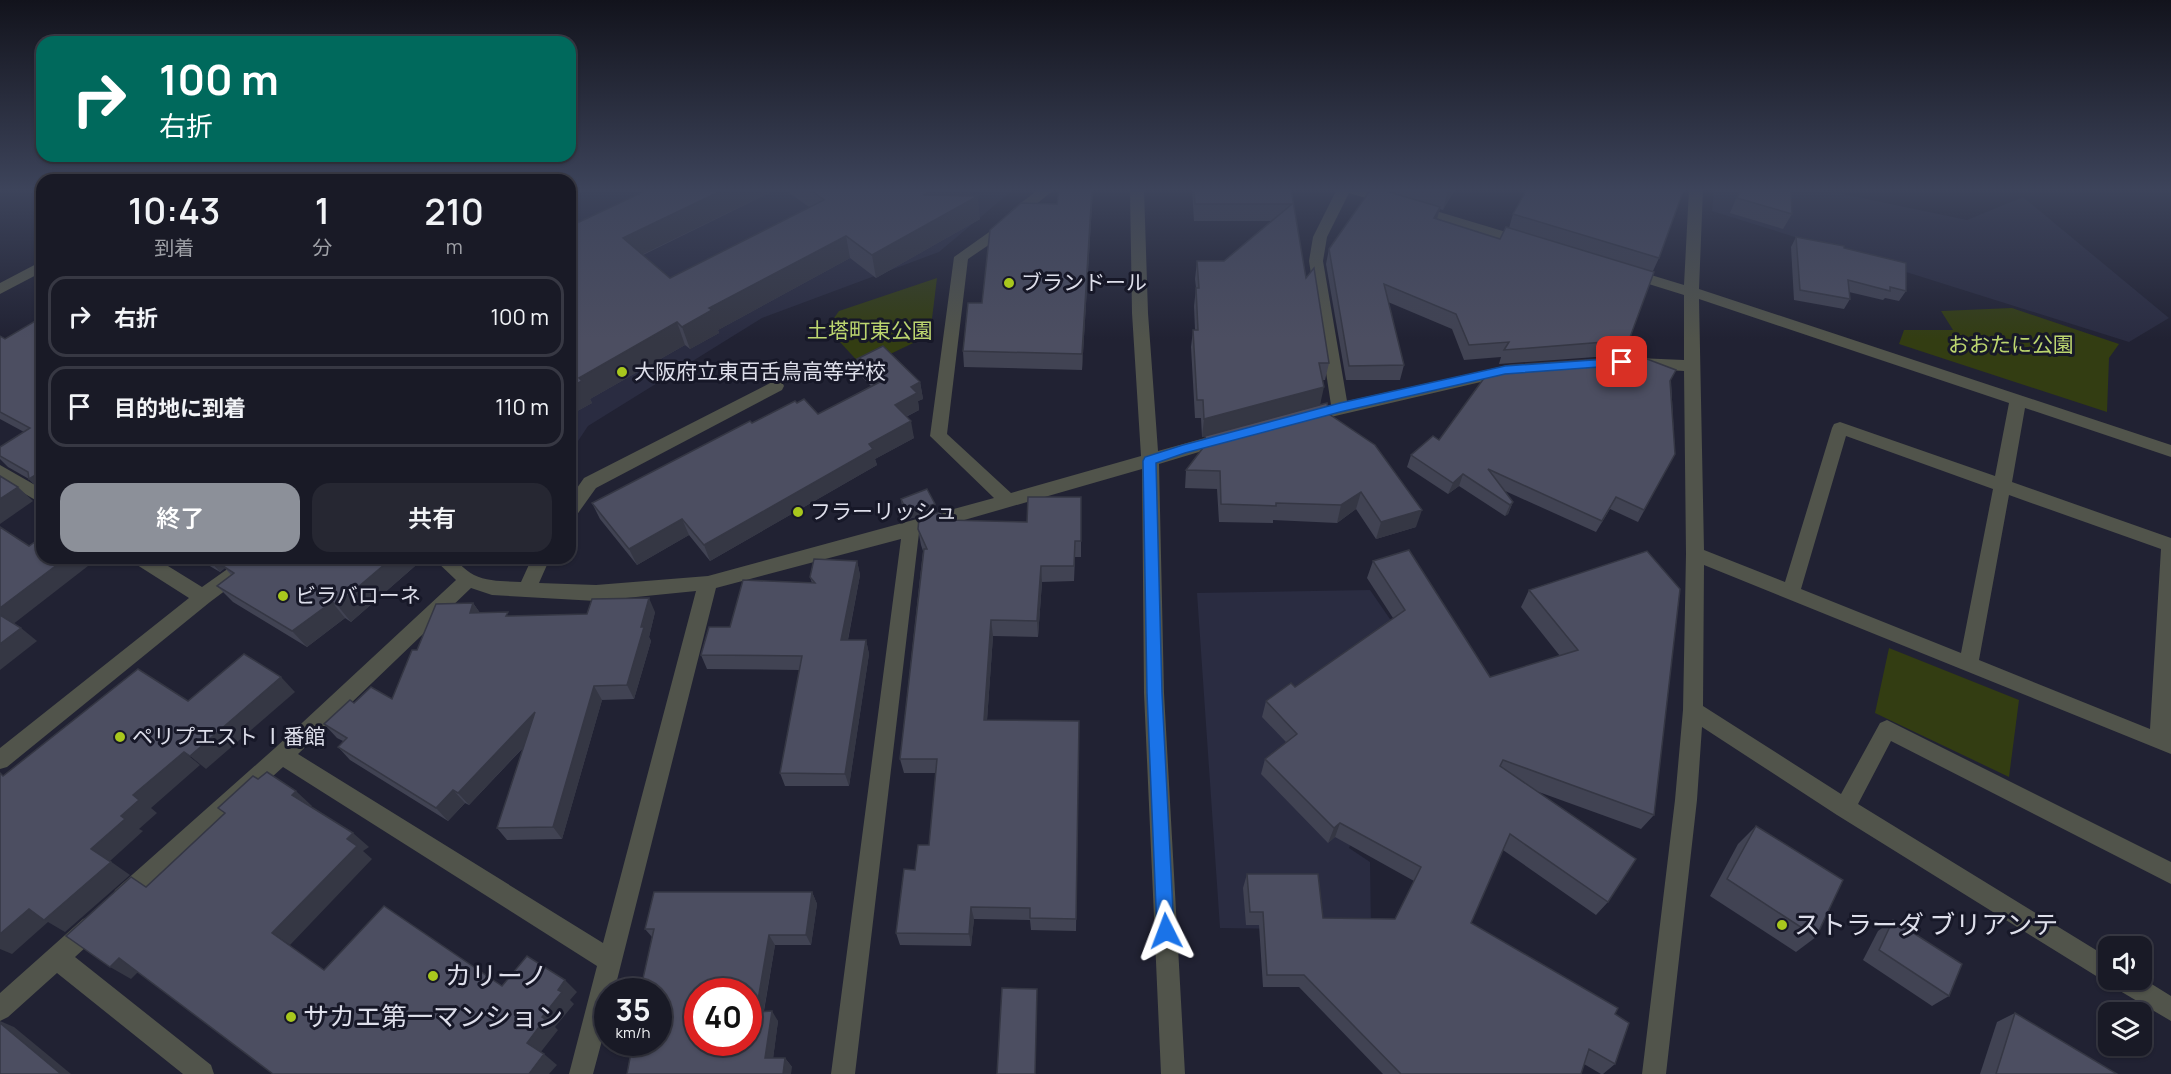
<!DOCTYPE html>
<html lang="ja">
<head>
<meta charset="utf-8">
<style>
  :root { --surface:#191a26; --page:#262732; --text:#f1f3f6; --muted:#9fa1a7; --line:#373843; --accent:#8c9099 }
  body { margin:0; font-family:Manrope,"Noto Sans JP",sans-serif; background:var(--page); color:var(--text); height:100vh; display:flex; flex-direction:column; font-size:22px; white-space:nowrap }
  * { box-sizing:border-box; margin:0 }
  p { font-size:20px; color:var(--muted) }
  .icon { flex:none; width:33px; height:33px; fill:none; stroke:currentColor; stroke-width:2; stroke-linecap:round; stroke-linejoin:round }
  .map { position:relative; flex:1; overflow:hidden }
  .drawer { position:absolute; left:36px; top:174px; width:540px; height:390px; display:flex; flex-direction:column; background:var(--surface); border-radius:18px; box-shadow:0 2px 4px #0004,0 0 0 2px var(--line) }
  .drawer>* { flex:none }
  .guide { position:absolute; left:36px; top:36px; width:540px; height:126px; border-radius:18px; box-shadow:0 2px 4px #0004,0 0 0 2px var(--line); background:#00695c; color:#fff; overflow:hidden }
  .controls { position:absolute; left:2098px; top:936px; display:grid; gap:12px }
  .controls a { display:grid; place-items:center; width:54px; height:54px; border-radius:12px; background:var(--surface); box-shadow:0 2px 4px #0004,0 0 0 2px var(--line); font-size:30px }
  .speed { position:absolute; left:594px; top:978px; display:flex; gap:12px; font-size:30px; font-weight:700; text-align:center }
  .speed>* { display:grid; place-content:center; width:78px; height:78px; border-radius:50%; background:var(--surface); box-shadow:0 2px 4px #0004,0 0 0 2px var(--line); line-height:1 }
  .speed small { font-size:15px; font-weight:400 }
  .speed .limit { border:9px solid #d22; background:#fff; color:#111 }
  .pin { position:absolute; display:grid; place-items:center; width:51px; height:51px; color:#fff; margin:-26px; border-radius:12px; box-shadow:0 3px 9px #0006 }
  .me { position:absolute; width:66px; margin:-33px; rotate:357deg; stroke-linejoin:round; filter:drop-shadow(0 0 4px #0008) }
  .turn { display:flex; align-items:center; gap:21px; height:126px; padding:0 24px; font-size:27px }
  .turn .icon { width:78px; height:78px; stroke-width:2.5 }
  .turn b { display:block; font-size:42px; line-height:51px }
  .eta { display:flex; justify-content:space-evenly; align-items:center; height:102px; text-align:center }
  .eta b { font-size:36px; font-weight:600; line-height:42px }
  .cta { display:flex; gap:12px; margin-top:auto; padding:12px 24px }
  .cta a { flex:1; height:69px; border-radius:18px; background:var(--accent); color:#fff; font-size:24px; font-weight:600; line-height:69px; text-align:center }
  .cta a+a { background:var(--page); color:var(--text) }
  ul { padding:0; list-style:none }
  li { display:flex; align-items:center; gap:18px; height:81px; margin:0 12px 9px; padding:0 12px; border:3px solid var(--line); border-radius:18px }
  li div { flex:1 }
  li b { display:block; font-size:22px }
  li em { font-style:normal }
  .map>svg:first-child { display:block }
</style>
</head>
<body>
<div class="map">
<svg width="2171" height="1074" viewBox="0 0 2171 1074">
  <rect width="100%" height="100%" fill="#212233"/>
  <!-- built -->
  <g fill="#2a2c41">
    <polygon points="570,189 1014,189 939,252 762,318 588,426 570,453"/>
    <polygon points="1714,189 1819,189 1967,220 2023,197 2169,318 2129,342 1712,211"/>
    <polygon points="1370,590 1416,657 1361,821 1349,848 1370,862 1371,930 1220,928 1197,593"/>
  </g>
  <!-- green -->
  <g fill="#333d12">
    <polygon points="937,278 930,335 863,367 827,328 839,311"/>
    <polygon points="2012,308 2119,344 2109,358 2107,412 1899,344 1904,330 1953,330 1941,311"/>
    <polygon points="1889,648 2019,700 2009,777 1875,713"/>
  </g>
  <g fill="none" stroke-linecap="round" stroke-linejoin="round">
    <!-- minor -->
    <g fill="#51544b" fill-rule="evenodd">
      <path d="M1039 189H1055L1023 215 1002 236 968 259 947 434 1011 493 1141 456 1132 313 1130 189H1144L1148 313 1158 451 1226 432 1232 434 1234 438 1232 442 1159 464 1164 693 1185 1074H1161L1144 693 1142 469 919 533 855 1074H831L901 539 716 588 614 992H608V1018L593 1074H569L597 966 283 767 131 906 123 909 115 906 112 898 115 890 275 748 456 580 433 558C464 558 452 562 474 575 488 582 506 581 521 582L532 558H550L539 583 596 585 708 576 994 498 930 436 954 257 992 230 1013 209ZM471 588 492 595 596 601 696 591 603 943 298 754Z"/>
      <polygon points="1337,189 1365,189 1394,198 1396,201 1389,205 1349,193 1327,237 1323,261 1347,401 1509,365 1515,366 1517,370 1515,374 1305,423 1299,421 1297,417 1299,413 1331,405 1309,261 1313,237"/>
      <path d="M1689 189H1703L1699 289 2171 445V457L2025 408 2012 482 2171 538V754L1704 565 1703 706 1841 794 1880 723 1887 720 2171 862V884L1891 741 1858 804 2109 958V980L2142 978 2171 996V1021L2115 988 2112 981 2101 979 1837 815 1702 727 1697 800 1666 1074H1642L1675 800 1683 710 1686 554 1684 371 1638 368 1632 367 1630 363 1632 359 1638 358 1684 360V295L1623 276 1621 273 1628 268 1684 285ZM1699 299 2009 403 1995 476 1840 422 1834 424 1832 428 1785 582 1704 550ZM1846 436 1993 489 1961 653 1801 589ZM2009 495 2161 549 2150 729 1979 660Z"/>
      <polygon points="1416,205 1529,239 1531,242 1524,246 1411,212 1409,209"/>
      <polygon points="42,261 42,272 0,294 0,283"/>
      <polygon points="776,380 782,382 784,386 782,390 596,488 576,516 570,518 570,498 584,478"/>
      <polygon points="0,465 42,489 42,504 0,479"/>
      <polygon points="131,558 155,558 202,587 243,558 265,558 262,563 210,602 7,767 0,769 0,748 189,598 134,563"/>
      <polygon points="91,916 99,919 102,927 99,935 75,957 211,1065 214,1074 183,1074 57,973 8,1017 0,1021 0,993 83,919"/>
    </g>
  </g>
  <!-- wall -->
  <g fill="#414353">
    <polygon points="649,189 777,189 643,255 670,278 809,207 784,189 979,189 966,196 980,219 876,278 850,258 718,330 719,333 690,349 685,345 590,399 592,403 570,415 579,222"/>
    <polygon points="1059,189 1093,189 1082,370 964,367 963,351 982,303 1057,204"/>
    <polygon points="1192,189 1291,189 1306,278 1329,363 1325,380 1322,380 1320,405 1202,437 1201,418 1195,418 1191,347 1193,330 1195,330 1194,306 1196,288 1195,279 1197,261 1224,261 1271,221 1194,221"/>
    <polygon points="1371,189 1455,189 1443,210 1440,209 1437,219 1500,239 1509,228 1513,214 1659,258 1653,271 1629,340 1623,355 1499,364 1501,357 1464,360 1452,329 1388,302 1404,365 1400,380 1346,380 1326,264 1329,249"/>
    <polygon points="1740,189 1791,189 1792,214 1783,229 1730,213"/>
    <polygon points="1796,237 1844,248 1906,291 1899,301 1885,298 1883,300 1849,292 1850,299 1844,309 1794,300 1791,247"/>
    <polygon points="42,317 42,492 29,479 8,467 0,459 0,447 24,432 0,419 0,336 5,339"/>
    <polygon points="857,359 920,382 923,399 918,401 919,410 906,417 914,438 875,459 877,465 710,561 689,535 637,565 600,519 592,503 752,423 797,403 818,414 871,386 861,376"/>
    <polygon points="1671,381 1675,454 1638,522 1610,509 1596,532 1503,490 1513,502 1508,514 1505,516 1459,486 1448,494 1407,467 1411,455 1439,440"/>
    <polygon points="1329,414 1416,527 1376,539 1356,509 1337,523 1273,520 1273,523 1219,522 1217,489 1185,488 1186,470 1204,446 1205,436"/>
    <polygon points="1081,497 1081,557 1075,557 1074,581 1042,582 1038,637 993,636 987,720 1079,721 1076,931 1031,930 1030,920 974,919 971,946 900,945 896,933 915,870 929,845 936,773 904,773 900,759 923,551 921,545 918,529 946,520 1027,522"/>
    <polygon points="901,499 936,512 908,519 902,506"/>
    <polygon points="1647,551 1654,815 1641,829 1536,791 1608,902 1596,915 1503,850 1471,923 1615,1014 1615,1064 1603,1074 1601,1074 1584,1064 1581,1074 1383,1074 1299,987 1263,987 1259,925 1246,925 1243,888 1247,874 1323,918 1395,919 1414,881 1335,837 1328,843 1261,774 1265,759 1286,742 1262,717 1266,701 1295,687 1393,618 1367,578 1373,561 1490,677 1560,656 1521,607 1529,590"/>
    <polygon points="196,558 409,558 415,566 351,622 345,618 307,647 233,602 217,586 231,575 225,568 220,572"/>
    <polygon points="857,561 860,575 848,640 866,640 869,654 849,786 785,786 780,773 800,670 707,669 701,655 730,627 812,583 810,577"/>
    <polygon points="473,603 480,613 510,616 655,612 649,637 651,641 634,699 602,700 562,839 507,840 497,828 523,748 469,805 465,803 448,821 350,760 338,747 343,741 337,738 324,724 354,703 392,699 417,650"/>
    <polygon points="1756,826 1816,937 1796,952 1710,896 1738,844"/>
    <polygon points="812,892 817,904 811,945 775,945 764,1011 778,1021 773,1058 785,1058 792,1067 658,1042 652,937 645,929"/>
    <polygon points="1893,920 1949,996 1932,1006 1863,960 1878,931"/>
    <polygon points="2015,1013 2117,1074 1980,1074 1997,1022"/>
  </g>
  <!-- shaded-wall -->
  <g fill="#353744">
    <polygon points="725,189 777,189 631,260 623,238"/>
    <polygon points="935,189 979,189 926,218 923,195"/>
    <polygon points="1092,189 1093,189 1082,370 1082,354"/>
    <polygon points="1449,189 1455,189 1443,210 1448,190"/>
    <polygon points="978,196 980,219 876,278 872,255"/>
    <polygon points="1440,207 1436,222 1434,218"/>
    <polygon points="846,236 850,258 718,330 719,333 690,349 682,327 709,308"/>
    <polygon points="677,322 685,345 590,399 592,403 570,415 570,387 579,378"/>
    <polygon points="920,382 923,399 918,401 919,410 897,421 895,405 911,387"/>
    <polygon points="1324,387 1320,405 1202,437 1204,419"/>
    <polygon points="911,421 914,438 875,459 877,465 710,561 704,545 869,444"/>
    <polygon points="42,471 42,492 29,479"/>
    <polygon points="1463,474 1459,486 1448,494 1453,483"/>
    <polygon points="18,487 33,501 0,524 0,499"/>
    <polygon points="1361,492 1356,509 1337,523 1341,505"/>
    <polygon points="1513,502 1508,514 1505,516 1510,505"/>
    <polygon points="935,504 936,512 908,519 907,512"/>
    <polygon points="1422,510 1416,527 1376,539 1381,522"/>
    <polygon points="682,519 689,535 637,565 629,549"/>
    <polygon points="66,558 95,558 97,559 12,625 0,616 0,608"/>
    <polygon points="207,558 239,558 223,566 225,568 220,572"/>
    <polygon points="392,558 409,558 415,566 351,622 337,605"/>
    <polygon points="857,561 860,575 845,654 841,640"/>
    <polygon points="1041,566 1042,582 1038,637 1037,621"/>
    <polygon points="649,598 655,612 649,637 651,641 634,699 627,685"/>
    <polygon points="332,602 345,618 307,647 292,631"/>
    <polygon points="473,603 483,617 470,613"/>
    <polygon points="991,620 993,636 986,735 984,720"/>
    <polygon points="21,628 37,641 0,670 0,644"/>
    <polygon points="866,640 869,654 849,786 845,774"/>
    <polygon points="281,677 295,692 206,769 190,756"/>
    <polygon points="594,686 602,700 562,839 553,827"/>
    <polygon points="535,712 544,725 469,805 458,793"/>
    <polygon points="184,752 200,765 151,808 157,813 139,829 143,831 110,861 130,875 65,932 48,922 12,954 0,949 0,934 121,816 133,795"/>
    <polygon points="453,790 465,803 448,821 436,808"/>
    <polygon points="296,791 312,806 308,809 292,795"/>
    <polygon points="1340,823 1335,837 1328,843 1334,828"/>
    <polygon points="353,833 369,847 363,851 372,859 290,945 272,933 347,839"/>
    <polygon points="812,892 817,904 811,945 806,935"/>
    <polygon points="971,907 974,919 971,946 969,934"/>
    <polygon points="769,935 775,945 762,1021 756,1012"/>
    <polygon points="119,958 140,970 131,979 110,967"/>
    <polygon points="565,980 577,992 570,1000 574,1004 555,1027 558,1030 540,1053 527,1043 558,990"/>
    <polygon points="772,1011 778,1021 772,1067 765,1058"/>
    <polygon points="0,1021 14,1027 71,1074 61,1074 0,1023"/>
    <polygon points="544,1054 557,1065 549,1074 529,1074"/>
    <polygon points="785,1058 792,1067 791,1074 783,1074"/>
  </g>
  <!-- building -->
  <g fill="#4c4e61" stroke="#353744" stroke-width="1.5" fill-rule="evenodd">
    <polygon points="649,189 725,189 623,238 670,278 824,200 809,189 935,189 923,195 978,196 872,255 846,236 709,308 712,310 682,327 677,322 579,378 582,381 570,387 570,217 572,216 579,222"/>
    <polygon points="1059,189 1092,189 1082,354 963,351 968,303 982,303 990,230 1021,203 1057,204"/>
    <polygon points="1194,189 1291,189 1306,278 1314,268 1329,363 1319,363 1324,387 1204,419 1203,400 1197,400 1193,330 1198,330 1196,288 1199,288 1197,261 1224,261 1292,204 1195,204"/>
    <polygon points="1371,189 1379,189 1440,207 1434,218 1500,239 1506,227 1654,272 1629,340 1504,350 1509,342 1469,345 1456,314 1384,284 1404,365 1349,366 1329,249"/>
    <polygon points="1527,189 1684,189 1659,258 1513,214"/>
    <polygon points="1741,189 1791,189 1792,214 1737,198"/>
    <polygon points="1796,237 1844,246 1844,248 1906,263 1906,291 1890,287 1890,291 1848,280 1850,299 1800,290"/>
    <polygon points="42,317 42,471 29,479 28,472 0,456 0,447 30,428 0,412 0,336 5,339"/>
    <polygon points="883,346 920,382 911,387 917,393 895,405 911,421 869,444 873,449 704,545 682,519 629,549 592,503 750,421 752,423 795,401 797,403 804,399 818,414 880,382 857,359"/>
    <polygon points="1628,357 1647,359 1676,370 1670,381 1675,454 1644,510 1616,497 1602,521 1488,469 1513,502 1510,505 1463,474 1453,483 1411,455 1433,436 1439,440 1490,370 1510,365"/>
    <polygon points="1327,403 1329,414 1375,445 1422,510 1381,522 1361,492 1341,505 1276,503 1276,506 1221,504 1220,471 1186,470 1206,444 1205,436"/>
    <polygon points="0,476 18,487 0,499"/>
    <polygon points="927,489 935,504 907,512 901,499"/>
    <polygon points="1028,497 1081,497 1081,541 1075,541 1074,566 1041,566 1037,621 991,620 984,720 1079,721 1076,919 1030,918 1030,908 971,907 969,934 896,933 904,869 915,870 918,845 929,845 937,759 900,759 924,549 927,549 918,529 919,518 941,512 946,520 1027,522"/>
    <polygon points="0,527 29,546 42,537 42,558 66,558 0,608"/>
    <polygon points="1409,550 1490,677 1578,650 1529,590 1647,551 1680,589 1654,815 1503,760 1500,766 1636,859 1608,902 1510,834 1471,923 1618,1008 1615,1014 1629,1023 1615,1064 1589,1049 1581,1074 1401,1074 1304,975 1267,975 1263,912 1250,912 1247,874 1318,874 1323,918 1395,919 1421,867 1340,823 1334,828 1265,759 1297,734 1266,701 1291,683 1295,687 1405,610 1373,561"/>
    <polygon points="235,558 392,558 337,605 332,602 292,631 217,586 234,573 223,566"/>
    <polygon points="814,559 857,561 841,640 866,640 845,774 780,773 802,656 701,655 709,627 730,627 743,580 815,583 810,577"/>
    <polygon points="649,598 641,627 644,627 627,685 594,686 553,827 497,828 535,712 458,793 453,790 436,808 338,747 347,738 324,724 350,700 354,703 371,687 392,699 412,650 417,650 436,604 473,603 470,613 508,612 506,616 587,614 592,599"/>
    <polygon points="0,615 21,628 0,644"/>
    <polygon points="244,654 281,677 190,756 184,752 133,795 139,800 121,816 125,819 91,849 111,862 44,920 29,909 0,934 0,773 3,776 138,669 188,701"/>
    <polygon points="267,772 296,791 292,795 353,833 347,839 357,846 272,933 324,970 384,906 502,986 527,956 565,980 558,990 562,992 542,1017 545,1019 527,1043 544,1054 529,1074 273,1074 119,958 110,967 66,936 131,877 146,887 225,813 218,808 253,776 258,779"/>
    <polygon points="1756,826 1843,880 1816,937 1727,879"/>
    <path d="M654 892H812L806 935H769L756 1012 772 1011 765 1058H785L783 1074H627L633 1042H658V992H640L654 929H645ZM698 992H748V1042H698Z"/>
    <polygon points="1893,920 1962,964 1949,996 1879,950"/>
    <polygon points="1002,988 1037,989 1035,1074 997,1074"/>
    <polygon points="2015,1013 2117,1074 1996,1074"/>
    <polygon points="0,1023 61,1074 0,1074"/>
  </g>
  <!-- sky -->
  <linearGradient id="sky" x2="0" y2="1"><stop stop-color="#12131c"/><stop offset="0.56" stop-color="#3d445b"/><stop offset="1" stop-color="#3d445b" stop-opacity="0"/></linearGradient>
  <rect width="2171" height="339" fill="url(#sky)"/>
  <!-- route -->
  <polygon fill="#1a73e8" stroke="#114b97" stroke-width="1.5" points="1622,358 1626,359 1626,365 1505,374 1340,412 1185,453 1156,463 1162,693 1174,931 1172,937 1166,940 1160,937 1157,931 1147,693 1143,461 1145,457 1183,445 1340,403 1505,366"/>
  <!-- markers -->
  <g fill="#a8c71d" stroke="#171828" stroke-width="2">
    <circle cx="1009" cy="283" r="6"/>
    <circle cx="622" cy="372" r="6"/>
    <circle cx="798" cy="512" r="6"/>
    <circle cx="283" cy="596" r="6"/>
    <circle cx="120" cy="737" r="6"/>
    <circle cx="1782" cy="925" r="6"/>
    <circle cx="433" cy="976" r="6"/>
    <circle cx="291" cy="1017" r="6"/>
  </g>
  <g text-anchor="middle" stroke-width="6" stroke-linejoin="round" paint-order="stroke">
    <!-- poi labels -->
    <g font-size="21" fill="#dddeea" stroke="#171828" text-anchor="start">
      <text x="1021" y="290">ブランドール</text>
      <text x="634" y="379">大阪府立東百舌鳥高等学校</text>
      <text x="810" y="519">フラーリッシュ</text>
      <text x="295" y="603">ビラバローネ</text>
      <text x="132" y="744">ペリプエスト Ⅰ番館</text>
    </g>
    <!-- park labels -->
    <g font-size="21" fill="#bcd56f" stroke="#171828">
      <text x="870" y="338">土塔町東公園</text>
      <text x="2011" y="352">おおたに公園</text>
    </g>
    <!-- near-poi labels -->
    <g font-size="26" fill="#dddeea" stroke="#171828" text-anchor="start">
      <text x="1794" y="934">ストラーダ ブリアンテ</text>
      <text x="445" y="985">カリーノ</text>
      <text x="303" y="1026">サカエ第一マンション</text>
    </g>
  </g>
</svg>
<div class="controls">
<a><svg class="icon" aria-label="sound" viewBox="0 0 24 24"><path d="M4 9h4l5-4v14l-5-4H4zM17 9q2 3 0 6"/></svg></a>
<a><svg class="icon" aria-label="layers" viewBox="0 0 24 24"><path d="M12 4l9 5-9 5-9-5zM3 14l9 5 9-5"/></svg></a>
</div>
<div class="speed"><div>35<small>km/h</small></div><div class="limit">40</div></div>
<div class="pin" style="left:1622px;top:362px;background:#d93025"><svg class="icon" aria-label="arrive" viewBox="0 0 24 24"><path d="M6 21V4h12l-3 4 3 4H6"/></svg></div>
<svg class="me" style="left:1166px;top:931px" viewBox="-20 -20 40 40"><path d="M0-17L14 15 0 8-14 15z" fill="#1a73e8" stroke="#fff" stroke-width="4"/></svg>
<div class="guide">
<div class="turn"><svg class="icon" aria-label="right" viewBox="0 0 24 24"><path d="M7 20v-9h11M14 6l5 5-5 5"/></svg><div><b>100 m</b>右折</div></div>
</div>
<section class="drawer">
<div class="eta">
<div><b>10:43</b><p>到着</p></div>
<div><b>1</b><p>分</p></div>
<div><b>210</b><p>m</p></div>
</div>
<ul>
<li><svg class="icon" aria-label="right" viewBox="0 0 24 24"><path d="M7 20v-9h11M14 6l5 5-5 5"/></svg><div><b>右折</b></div><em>100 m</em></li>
<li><svg class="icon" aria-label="arrive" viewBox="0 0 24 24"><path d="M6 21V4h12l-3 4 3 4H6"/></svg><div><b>目的地に到着</b></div><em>110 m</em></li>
</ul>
<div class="cta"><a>終了</a><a>共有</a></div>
</section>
</div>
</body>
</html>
